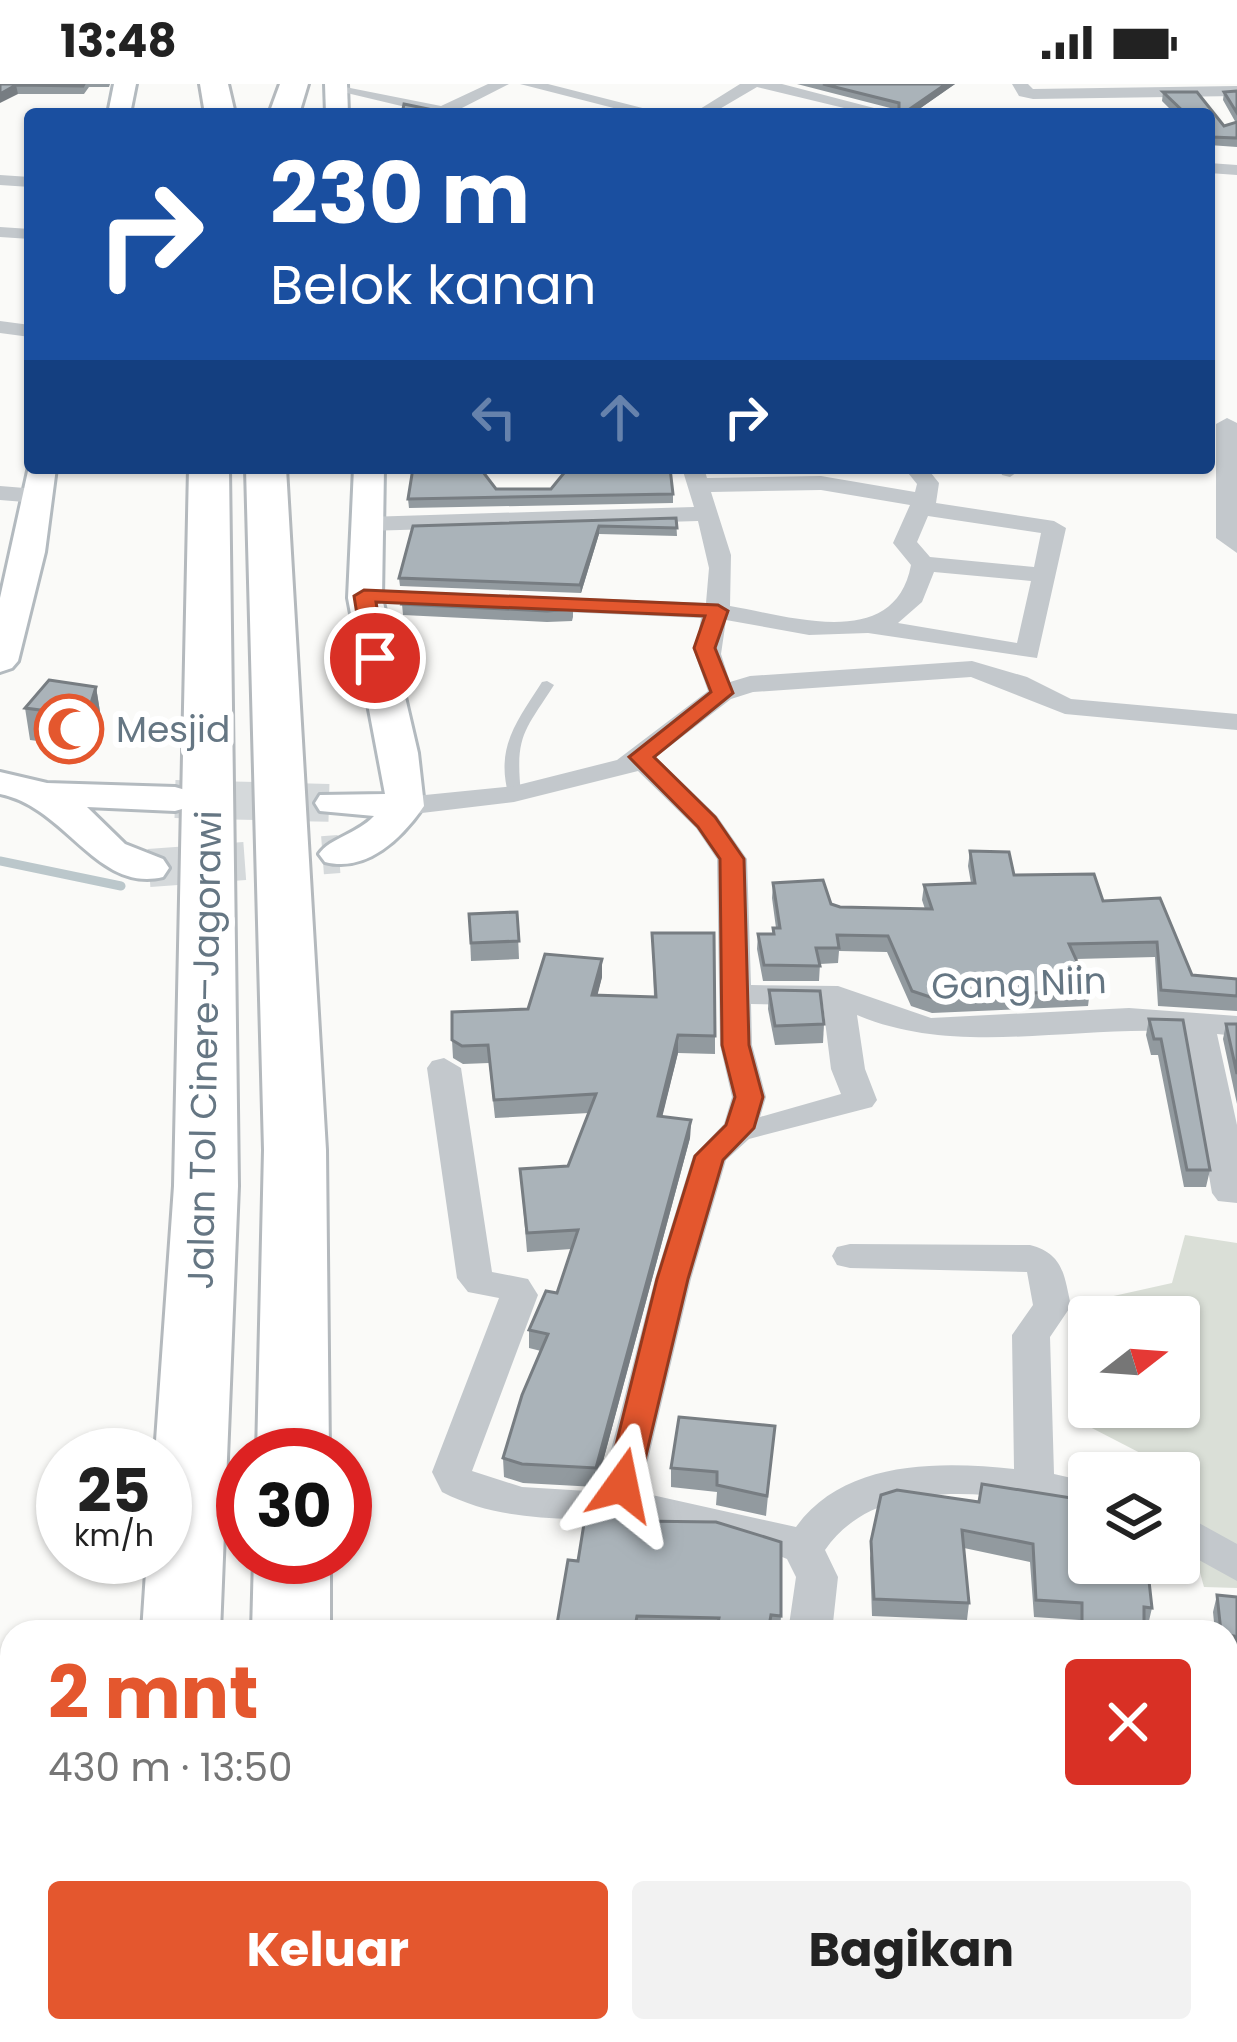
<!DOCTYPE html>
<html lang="id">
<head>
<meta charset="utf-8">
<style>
  :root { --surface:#fff; --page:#f2f2f2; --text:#222; --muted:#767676; --accent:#e4572e }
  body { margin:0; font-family:Poppins,sans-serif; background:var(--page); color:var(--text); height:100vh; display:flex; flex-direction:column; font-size:45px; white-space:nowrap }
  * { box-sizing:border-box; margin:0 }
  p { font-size:39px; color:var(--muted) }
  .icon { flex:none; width:66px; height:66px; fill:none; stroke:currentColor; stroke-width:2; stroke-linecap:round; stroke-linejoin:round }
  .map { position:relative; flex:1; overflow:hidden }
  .panel { position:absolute; left:0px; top:1536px; width:1239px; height:423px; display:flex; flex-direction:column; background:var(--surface); border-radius:36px 36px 0 0; box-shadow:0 3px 9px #0004 }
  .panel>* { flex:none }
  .banner { position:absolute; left:24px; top:24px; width:1191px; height:366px; border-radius:12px; box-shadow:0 3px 9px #0004; background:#1a4fa0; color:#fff; overflow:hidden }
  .needle { width:78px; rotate:73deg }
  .buttons { position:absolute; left:1068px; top:1212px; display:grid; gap:24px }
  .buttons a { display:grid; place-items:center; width:132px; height:132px; border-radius:12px; background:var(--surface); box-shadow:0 3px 9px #0004; font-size:60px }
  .speed { position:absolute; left:36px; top:1344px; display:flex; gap:24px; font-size:60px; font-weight:700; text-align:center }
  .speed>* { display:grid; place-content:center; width:156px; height:156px; border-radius:50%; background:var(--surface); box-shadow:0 3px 9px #0004; line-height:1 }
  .speed small { font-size:30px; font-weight:400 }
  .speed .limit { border:18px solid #d22; background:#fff; color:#111 }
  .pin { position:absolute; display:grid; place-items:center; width:102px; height:102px; color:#fff; margin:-51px; border:6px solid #fff; border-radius:50%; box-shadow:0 3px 12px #0007 }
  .me { position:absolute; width:132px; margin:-66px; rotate:12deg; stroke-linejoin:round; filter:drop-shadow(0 0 9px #0008) }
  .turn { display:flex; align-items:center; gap:42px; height:252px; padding:0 48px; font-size:54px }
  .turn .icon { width:156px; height:156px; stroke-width:2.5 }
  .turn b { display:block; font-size:84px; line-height:102px }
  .lanes { display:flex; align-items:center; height:114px; padding:0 48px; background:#0003; justify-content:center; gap:60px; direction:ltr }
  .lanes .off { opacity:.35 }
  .round { display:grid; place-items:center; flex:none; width:126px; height:126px; border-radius:12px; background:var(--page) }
  .summary { display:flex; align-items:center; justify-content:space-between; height:204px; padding:0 48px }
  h1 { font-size:72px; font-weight:700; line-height:90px; color:var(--accent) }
  .cta { display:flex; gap:24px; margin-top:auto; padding:24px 48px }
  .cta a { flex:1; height:138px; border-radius:12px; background:var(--accent); color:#fff; font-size:48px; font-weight:700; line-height:138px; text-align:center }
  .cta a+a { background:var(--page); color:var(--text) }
  .status { display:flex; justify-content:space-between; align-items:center; height:84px; padding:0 60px; background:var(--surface); direction:ltr }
  .status svg { height:33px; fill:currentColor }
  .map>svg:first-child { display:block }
</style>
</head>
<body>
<div class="status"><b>13:48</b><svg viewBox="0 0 49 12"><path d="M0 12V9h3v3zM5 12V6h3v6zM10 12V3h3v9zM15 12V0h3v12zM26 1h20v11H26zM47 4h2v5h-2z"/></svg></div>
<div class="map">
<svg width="1237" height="1958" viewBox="0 0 1237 1958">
  <rect width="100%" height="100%" fill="#fafaf8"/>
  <!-- green -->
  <polygon fill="#dadfd7" points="1185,1151 1237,1159 1237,1504 1204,1503 1179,1414 1179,1389 1086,1341 1089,1260 1089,1323 1179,1323 1179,1233 1100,1233 1109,1213 1172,1199"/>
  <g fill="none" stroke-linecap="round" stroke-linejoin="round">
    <!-- stream -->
    <polyline stroke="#bbc7cb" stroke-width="9" points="0,777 121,802"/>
    <!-- secondary-tunnel -->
    <g stroke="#d5d9db" stroke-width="38" stroke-dasharray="38 20" stroke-linecap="butt">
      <polyline points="175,715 334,719"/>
      <polyline points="149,784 339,770"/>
    </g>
    <defs>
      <g id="secondary">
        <polygon points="114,0 136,0 130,30 108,30"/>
        <polygon points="325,0 347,0 348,30 326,30"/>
        <polygon points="30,378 30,384 56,384 45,468 18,577 12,584 0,588 0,514"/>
        <path d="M354 384H384L382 514 418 669 424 722C402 754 367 789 325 778L319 770C330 754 357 750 374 732L320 727 315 719 320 711 385 710 348 514Z"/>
        <path d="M0 688 47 699 175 703 189 707 194 715 189 723 175 727 87 723 125 760 163 775 169 784 163 793C97 809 66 723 0 710Z"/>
      </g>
      <g id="highway">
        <polygon points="200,0 228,0 235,30 205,30"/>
        <polygon points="280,0 308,0 299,30 269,30"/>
        <polygon points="189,384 229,384 238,1102 220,1548 142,1548 147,1473 165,1473 165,1371 155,1371 174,1102"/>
        <polygon points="246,384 286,384 326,1066 329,1371 257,1371 264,1066"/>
        <polygon points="254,1473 330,1473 330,1548 252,1548"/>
        <polygon points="113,1947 205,1947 204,1958 112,1958"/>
        <rect x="242" y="1947" width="92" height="11"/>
      </g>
    </defs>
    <!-- secondary casing -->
    <use href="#secondary" stroke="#b3babf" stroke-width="6"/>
    <!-- highway casing -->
    <use href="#highway" stroke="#b4b9bd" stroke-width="6"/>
    <!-- lane -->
    <path fill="#c3c8cc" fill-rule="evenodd" d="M547 597 554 601C524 648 515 651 521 710L514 714 509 713C495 663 516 639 542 598Z"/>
    <!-- street -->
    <g fill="#c3c8cc" fill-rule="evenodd">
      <polygon points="330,0 441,22 488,0 509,0 458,26 464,30 435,30 330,5"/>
      <polygon points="520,0 548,0 666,30 637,30"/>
      <polygon points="740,0 782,0 897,30 869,30 757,3 711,30 692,30"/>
      <polygon points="1012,0 1028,0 1033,5 1237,2 1237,12 1033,15 1019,12"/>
      <polygon points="1209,79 1237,81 1237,91 1209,89"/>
      <polygon points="0,91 30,93 30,103 0,101"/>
      <polygon points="0,143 30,145 30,155 0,153"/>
      <polygon points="0,237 30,241 30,253 0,249"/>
      <polygon points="1227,334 1237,339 1237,469 1216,454 1216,340"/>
      <path d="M682 384H704L707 394 821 392 915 408 917 400 904 384H927L939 399 936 419 1054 437 1066 444 1037 574 868 549 809 551 726 536 721 570 730 598 750 592 972 577 1027 593 1071 615 1237 630V646L1065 630 971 593 753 608 731 615 656 673 717 732 747 775 751 901 838 902 931 934 1129 924 1237 932V952L1217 950 1237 1041V1119L1218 1117 1212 1109 1184 948C1076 940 958 974 857 931L865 985 877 1016 872 1023 749 1055 726 1076 691 1195 642 1401 652 1411 796 1443C844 1376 939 1377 1014 1385L1012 1251 1033 1221 1027 1188 850 1184 837 1181 832 1172 837 1163 850 1160 1030 1161C1064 1170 1064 1191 1071 1222L1050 1253 1054 1390 1089 1398V1428C1007 1410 880 1386 825 1466L838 1493 832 1548H788L796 1493 787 1475C745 1456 689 1446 642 1440 572 1431 508 1442 442 1408L432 1388 499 1214 468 1208 457 1194 427 984 432 977 444 974 461 984 492 1188 528 1195 538 1211 472 1387 522 1403 604 1408 602 1401 655 1195 693 1072 724 1040 732 1013 720 961 717 775 696 744 638 687 514 718 405 731 391 722 405 713 514 702 617 676 708 607 695 570 701 534 364 519 352 512 364 505 706 519 709 484 698 437 366 447 354 440 366 433 694 423ZM821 406 910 421 893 459 911 481C895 568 790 532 730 522L731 471 711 408ZM928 432 1041 449 1034 483 930 473 917 458ZM934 488 1031 497 1017 559 898 539 922 518ZM751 920 823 921 831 985 841 1010 760 1033 766 1013 752 961Z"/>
      <polygon points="1000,384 1023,384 1010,393 1002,391"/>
      <polygon points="0,402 37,405 48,412 37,419 0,416"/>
      <polygon points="1179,1428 1237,1460 1237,1497 1179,1465"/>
      <polygon points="753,1947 803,1947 802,1958 752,1958"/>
    </g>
    <!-- secondary -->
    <use href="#secondary" fill="#fff" fill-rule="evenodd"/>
    <!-- highway -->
    <use href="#highway" fill="#fff" fill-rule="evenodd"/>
  </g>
  <!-- wall -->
  <g fill="#929a9f">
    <polygon points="0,0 110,0 109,3 89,3 84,10 18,10"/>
    <polygon points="797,0 955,0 912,30 898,30 898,26"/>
    <polygon points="1237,7 1237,63 1209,61 1209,30 1175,30 1162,17 1163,8 1197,8 1224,42 1236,39 1223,16 1224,8"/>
    <polygon points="496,405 673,410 673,419 409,424 408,415"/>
    <polygon points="676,434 677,452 599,450 581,509 400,502 399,494 413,442"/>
    <polygon points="402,520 573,521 573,533 572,537 547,538 403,531"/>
    <polygon points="96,603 101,634 92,664 30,656 25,624"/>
    <polygon points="970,767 1014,791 1103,817 1160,814 1192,891 1237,895 1237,927 1158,922 1155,873 1076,875 1090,906 1088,922 932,929 911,922 887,868 839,867 838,879 820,880 819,897 763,897 757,865 758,850 773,850 773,844 776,844 772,814 773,799 840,823 925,825 922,816 924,801 971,799 968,782"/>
    <polygon points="517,828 519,875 471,877 469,830"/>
    <polygon points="652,849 715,952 715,970 678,969 662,1032 691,1036 690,1054 596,1403 523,1399 504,1393 503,1374 541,1267 529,1264 529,1246 557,1209 572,1165 527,1168 520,1085 568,1082 589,1029 495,1034 489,979 463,980 453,974 452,956 528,925 602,875 602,893 597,911 654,913"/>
    <polygon points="769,906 824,940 823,959 775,961 768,925"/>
    <polygon points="1149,935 1183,936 1210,1086 1206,1103 1184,1103 1158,971 1151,971 1146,951"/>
    <polygon points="1226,940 1237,940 1237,1020 1223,955"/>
    <polygon points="773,1361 766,1432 716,1421 717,1408 671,1403 671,1384"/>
    <polygon points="881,1411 1080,1465 1152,1524 1148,1541 1144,1541 1144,1548 1079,1548 1079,1536 1034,1533 1030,1478 964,1464 969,1519 967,1536 872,1532 870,1474"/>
    <polygon points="639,1425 639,1437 781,1532 780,1548 537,1548 556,1546 578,1477"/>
    <polygon points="1217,1511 1237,1513 1237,1595 1230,1568 1227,1568 1227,1548 1215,1548 1213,1528"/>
    <polygon points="1227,1667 1237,1668 1237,1748 1227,1713"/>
    <polygon points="1178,1947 1227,1947 1237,1958 1178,1958 1177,1953"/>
  </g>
  <!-- shaded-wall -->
  <g fill="#777d82">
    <polygon points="946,0 955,0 912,30 904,30"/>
    <polygon points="16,1 18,10 0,19 0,10"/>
    <polygon points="599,442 599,450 581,509 580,501"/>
    <polygon points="96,603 101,634 92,664 87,632"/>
    <polygon points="602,875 602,893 593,929 592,911"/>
    <polygon points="678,951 678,969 658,1050 658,1032"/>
    <polygon points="691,1036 690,1054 596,1403 596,1384"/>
  </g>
  <!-- building -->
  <g fill="#aab3b9" stroke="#777d82" stroke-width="3">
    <polygon points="0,0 84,0 83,2 16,1 0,10"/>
    <polygon points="823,0 946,0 904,29 899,27 899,19"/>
    <polygon points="1237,7 1237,29 1224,8"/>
    <polygon points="1163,8 1197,8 1224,42 1237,38 1237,54 1211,53 1209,51 1209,30 1186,30"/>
    <polygon points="404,20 452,30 402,30"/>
    <polygon points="413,384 480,384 496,405 551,405 568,384 670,384 673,410 408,415"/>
    <polygon points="676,434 677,444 599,442 580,501 399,494 413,442"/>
    <polygon points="405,514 573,521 572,525 547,527 402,520"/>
    <polygon points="49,596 96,603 87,632 25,624"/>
    <polygon points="970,767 1009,768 1014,791 1094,790 1103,817 1160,814 1192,891 1237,895 1237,912 1161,906 1157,858 1069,860 1090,906 933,914 912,907 888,852 837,851 839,864 816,864 820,882 764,881 758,850 774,850 773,844 780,844 773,799 823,796 831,820 840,823 932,825 924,801 975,799"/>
    <polygon points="517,828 519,857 471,859 469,830"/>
    <polygon points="652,849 714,849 715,952 678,951 658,1032 691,1036 596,1384 522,1380 503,1374 522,1311 548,1250 529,1246 546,1207 557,1209 578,1146 527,1149 520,1085 568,1082 596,1010 494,1016 488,961 462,962 452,956 452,928 528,925 545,870 602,875 592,911 656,913"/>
    <polygon points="769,906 820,907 824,940 775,942"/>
    <polygon points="1149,935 1183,936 1210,1086 1187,1086 1161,955 1154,955"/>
    <polygon points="1226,940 1237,940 1237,990"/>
    <polygon points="679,1333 775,1342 767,1412 717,1401 717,1388 671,1384"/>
    <polygon points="982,1400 1084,1416 1080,1465 1089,1466 1089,1479 1147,1479 1152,1524 1144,1523 1144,1548 1082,1548 1082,1519 1036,1516 1033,1460 962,1446 969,1519 874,1515 871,1457 881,1411 897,1406 979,1418"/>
    <polygon points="587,1421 639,1425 637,1437 716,1438 781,1458 781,1532 771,1531 768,1548 716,1548 719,1534 637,1532 634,1548 537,1548 538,1543 556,1546 568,1476 578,1477"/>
    <polygon points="1217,1511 1237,1513 1237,1563 1234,1552 1227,1551 1227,1548 1221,1548"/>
    <polygon points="1227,1667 1237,1668 1237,1717 1227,1682"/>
    <polygon points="1237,1929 1237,1958 1188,1958 1185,1947 1227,1947 1227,1930"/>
    <polygon points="852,1947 917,1947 918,1958 853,1958"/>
    <polygon points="972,1947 1128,1947 1129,1958 971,1958"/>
  </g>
  <!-- route -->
  <polygon fill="#e4572e" stroke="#94391e" stroke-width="3" points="364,506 718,521 728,527 715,564 733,609 654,673 715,733 744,775 749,961 763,1013 754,1044 723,1076 688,1195 639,1401 634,1410 622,1414 611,1410 606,1401 657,1195 695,1072 726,1041 735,1013 722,961 720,775 698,743 629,673 711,608 694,564 705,532 376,518 385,574 375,581 364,574 354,512"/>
  <!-- icons -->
  <defs>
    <symbol id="mosque-ring" viewBox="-11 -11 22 22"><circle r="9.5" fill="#fff" stroke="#e4572e" stroke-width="1.5"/><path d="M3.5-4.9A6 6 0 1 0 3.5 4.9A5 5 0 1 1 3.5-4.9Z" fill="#e4572e"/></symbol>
  </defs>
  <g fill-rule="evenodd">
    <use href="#mosque-ring" x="31" y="607" width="76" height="76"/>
  </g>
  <g text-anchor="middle" stroke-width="12" stroke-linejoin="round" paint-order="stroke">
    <!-- poi labels -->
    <g font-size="36" fill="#657683" stroke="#fff" text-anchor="start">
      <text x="116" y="658">Mesjid</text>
    </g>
    <!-- street labels -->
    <g font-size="36" fill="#657683" stroke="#fff">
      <text transform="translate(1019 899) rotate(-2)" y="13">Gang Niin</text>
      <text transform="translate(204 966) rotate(-89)" y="13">Jalan Tol Cinere–Jagorawi</text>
    </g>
  </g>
</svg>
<div class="buttons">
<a><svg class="needle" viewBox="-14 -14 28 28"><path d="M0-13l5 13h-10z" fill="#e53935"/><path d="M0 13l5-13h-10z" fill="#767676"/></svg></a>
<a><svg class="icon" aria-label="layers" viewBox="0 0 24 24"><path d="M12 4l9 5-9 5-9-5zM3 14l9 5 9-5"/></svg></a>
</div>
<div class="speed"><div>25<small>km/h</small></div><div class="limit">30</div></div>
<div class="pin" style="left:375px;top:574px;background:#d93025"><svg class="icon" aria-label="arrive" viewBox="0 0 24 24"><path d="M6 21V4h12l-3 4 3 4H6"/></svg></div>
<svg class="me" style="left:622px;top:1401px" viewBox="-20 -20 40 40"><path d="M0-17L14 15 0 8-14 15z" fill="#e4572e" stroke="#fff" stroke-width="4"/></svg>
<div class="banner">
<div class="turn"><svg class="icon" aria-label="right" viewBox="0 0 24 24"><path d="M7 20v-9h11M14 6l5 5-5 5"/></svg><div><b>230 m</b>Belok kanan</div></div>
<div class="lanes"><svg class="icon off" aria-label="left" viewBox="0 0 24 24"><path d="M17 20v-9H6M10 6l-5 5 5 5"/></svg><svg class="icon off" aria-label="ahead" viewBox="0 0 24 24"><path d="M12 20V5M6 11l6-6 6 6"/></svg><svg class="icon" aria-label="right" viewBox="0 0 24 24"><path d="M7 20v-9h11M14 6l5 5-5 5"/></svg></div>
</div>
<section class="panel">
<div class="summary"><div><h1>2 mnt</h1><p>430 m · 13:50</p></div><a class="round" style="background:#d93025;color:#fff"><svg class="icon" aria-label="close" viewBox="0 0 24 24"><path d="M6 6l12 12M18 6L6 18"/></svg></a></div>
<div class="cta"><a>Keluar</a><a>Bagikan</a></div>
</section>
</div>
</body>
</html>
